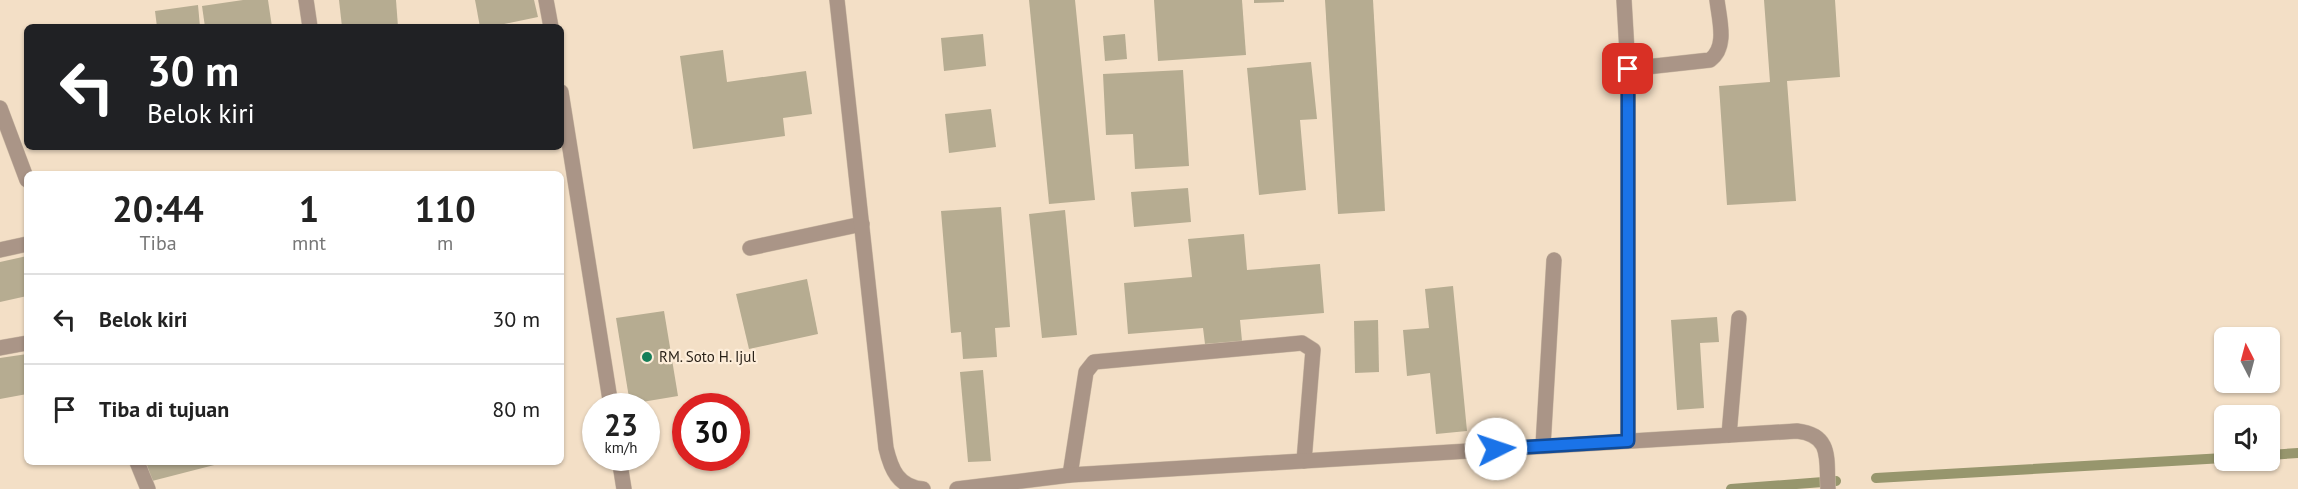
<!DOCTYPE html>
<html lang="id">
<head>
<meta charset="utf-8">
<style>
  :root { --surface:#fff; --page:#f2f2f2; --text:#222; --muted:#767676; --line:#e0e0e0 }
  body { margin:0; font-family:"PT Sans",sans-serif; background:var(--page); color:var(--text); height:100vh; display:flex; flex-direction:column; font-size:22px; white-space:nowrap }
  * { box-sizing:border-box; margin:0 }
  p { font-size:20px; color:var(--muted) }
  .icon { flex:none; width:33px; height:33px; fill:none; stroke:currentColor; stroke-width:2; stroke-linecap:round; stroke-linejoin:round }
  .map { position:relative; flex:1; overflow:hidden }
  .drawer { position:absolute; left:24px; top:171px; width:540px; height:294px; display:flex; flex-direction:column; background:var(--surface); border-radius:9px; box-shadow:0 2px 4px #0004 }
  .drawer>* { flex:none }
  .hud { position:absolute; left:24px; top:24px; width:540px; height:126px; border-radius:9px; box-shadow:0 2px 4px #0004; background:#202124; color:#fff; overflow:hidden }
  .needle { width:39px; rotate:354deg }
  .buttons { position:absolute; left:2214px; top:327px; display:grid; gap:12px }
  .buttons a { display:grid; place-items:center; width:66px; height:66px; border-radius:9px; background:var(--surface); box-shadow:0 2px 4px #0004; font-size:30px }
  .speed { position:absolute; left:582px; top:393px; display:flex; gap:12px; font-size:30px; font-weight:700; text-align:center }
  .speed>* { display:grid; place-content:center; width:78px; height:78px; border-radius:50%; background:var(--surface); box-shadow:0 2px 4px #0004; line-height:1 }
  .speed small { font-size:15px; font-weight:400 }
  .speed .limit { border:9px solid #d22; background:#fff; color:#111 }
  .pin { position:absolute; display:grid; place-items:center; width:51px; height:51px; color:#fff; margin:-26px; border-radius:12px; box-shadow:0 3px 9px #0006 }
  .me { position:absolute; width:66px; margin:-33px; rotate:86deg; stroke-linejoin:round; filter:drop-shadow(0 0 4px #0008) }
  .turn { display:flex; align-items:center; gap:21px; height:126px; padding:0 24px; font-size:27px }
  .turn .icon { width:78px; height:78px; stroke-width:2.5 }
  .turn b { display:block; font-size:42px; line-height:51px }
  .eta { display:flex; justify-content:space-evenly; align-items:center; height:102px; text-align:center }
  .eta b { font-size:36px; font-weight:700; line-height:42px }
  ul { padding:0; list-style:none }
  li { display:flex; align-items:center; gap:18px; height:90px; padding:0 24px; border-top:2px solid var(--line) }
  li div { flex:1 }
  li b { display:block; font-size:22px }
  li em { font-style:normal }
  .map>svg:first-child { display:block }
</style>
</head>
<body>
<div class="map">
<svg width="2298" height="489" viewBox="0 0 2298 489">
  <rect width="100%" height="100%" fill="#f3dfc6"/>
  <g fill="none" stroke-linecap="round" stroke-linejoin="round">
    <!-- stream -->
    <g stroke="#97966d" stroke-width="10">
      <polyline points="2270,455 2298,453"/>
      <polyline points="1876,478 2224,458"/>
      <polyline points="1731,489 1836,481"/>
    </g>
  </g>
  <!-- building -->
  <g fill="#b6ac91">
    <polygon points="243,0 268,0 272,27 205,27 202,6"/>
    <polygon points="339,0 396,0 398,27 342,27"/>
    <polygon points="475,0 534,0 538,17 490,27 480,27"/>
    <polygon points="1029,0 1075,0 1095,200 1049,204"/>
    <polygon points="1154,0 1242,0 1246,55 1158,61"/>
    <polygon points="1254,0 1284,0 1284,2 1254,3"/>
    <polygon points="1325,0 1373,0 1385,211 1338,214"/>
    <polygon points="1764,0 1835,0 1840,77 1787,81 1796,201 1727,205 1719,86 1770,82"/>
    <polygon points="198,5 200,27 157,27 155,11"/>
    <polygon points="983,34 986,66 944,71 941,38"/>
    <polygon points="1125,34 1127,59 1105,61 1103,36"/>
    <polygon points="723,50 727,82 806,71 812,114 783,118 785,136 693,149 680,56"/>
    <polygon points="1311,62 1317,119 1300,120 1306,190 1259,195 1247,68"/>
    <polygon points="1183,70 1189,166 1135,169 1133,134 1106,135 1103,74"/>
    <polygon points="991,109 996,147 949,153 945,114"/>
    <polygon points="1188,188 1191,222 1134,227 1131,192"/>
    <polygon points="1001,207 1010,327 995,328 997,357 963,359 961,332 951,333 941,211"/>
    <polygon points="1065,210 1077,335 1042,338 1029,214"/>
    <polygon points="1244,234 1247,270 1320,264 1324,313 1240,320 1242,341 1205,344 1203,328 1128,334 1124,283 1192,277 1188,239"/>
    <polygon points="27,256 27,296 0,302 0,262"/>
    <polygon points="807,279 818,334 749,349 736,294"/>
    <polygon points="1453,286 1467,431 1436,434 1430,373 1407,376 1403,330 1429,328 1425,289"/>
    <polygon points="664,311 678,396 630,404 616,318"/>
    <polygon points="1717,317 1719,342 1700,343 1704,408 1677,410 1671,320"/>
    <polygon points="1378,320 1379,372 1355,373 1354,321"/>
    <polygon points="27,354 27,394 0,399 0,358"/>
    <polygon points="983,370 991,461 968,462 960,372"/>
    <polygon points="146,462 222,462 222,463 152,481"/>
  </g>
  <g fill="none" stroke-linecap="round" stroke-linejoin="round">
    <defs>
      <g id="service">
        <path d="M1628 69 1710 60C1728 47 1719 19 1717 0"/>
        <polyline points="750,248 862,224"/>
        <polyline points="0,250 27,244"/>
        <polyline points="1729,435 1739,318"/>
        <polyline points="1543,446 1554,260"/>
        <polyline points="1070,475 1086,372 1094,362 1302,343 1313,350 1304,461"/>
      </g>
      <g id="minor">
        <polyline points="306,0 310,27"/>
        <polyline points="546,0 551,27"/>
        <path d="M837 0 886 448C891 469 898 487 923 489"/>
        <polyline points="1624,0 1628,69 1628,441"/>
        <polyline points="561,92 611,406"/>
        <polyline points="0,348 27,343"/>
        <polyline points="619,458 624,489"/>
        <path d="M957 489 1070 475 1797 431C1833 435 1826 460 1828 489"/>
      </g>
      <g id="tertiary">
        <polyline points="0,108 27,180"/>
        <polyline points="137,462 148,489"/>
      </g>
    </defs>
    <!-- service casing -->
    <use href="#service" stroke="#cebca6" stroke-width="16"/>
    <!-- minor casing -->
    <use href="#minor" stroke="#cebca6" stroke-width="16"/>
    <!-- tertiary casing -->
    <use href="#tertiary" stroke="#cebca6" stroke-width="16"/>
    <!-- service -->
    <use href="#service" stroke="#aa9587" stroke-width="15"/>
    <!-- minor -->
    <use href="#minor" stroke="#aa9587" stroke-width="15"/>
    <!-- tertiary -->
    <use href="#tertiary" stroke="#aa9587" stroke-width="15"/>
  </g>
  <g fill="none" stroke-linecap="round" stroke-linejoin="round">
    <defs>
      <polyline id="route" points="1496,449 1628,441 1628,69"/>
    </defs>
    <!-- route casing -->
    <use href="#route" stroke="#114b97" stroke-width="15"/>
    <!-- route -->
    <use href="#route" stroke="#1a73e8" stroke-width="10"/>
  </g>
  <!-- markers -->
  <circle fill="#167f59" stroke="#fdedd9" stroke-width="2" cx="647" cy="357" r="6"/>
  <g text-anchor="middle" stroke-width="4.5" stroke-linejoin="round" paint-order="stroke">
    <!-- poi labels -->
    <g font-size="15" fill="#261e15" stroke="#fdedd9" text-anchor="start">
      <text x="659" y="362">RM. Soto H. Ijul</text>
    </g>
  </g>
</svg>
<div class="buttons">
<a><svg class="needle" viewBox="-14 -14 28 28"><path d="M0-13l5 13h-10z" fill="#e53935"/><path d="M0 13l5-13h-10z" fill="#767676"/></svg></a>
<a><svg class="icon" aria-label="sound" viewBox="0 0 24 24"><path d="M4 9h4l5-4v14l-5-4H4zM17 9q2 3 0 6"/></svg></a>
</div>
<div class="speed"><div>23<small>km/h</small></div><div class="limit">30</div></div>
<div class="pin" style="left:1628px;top:69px;background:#d93025"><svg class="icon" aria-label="arrive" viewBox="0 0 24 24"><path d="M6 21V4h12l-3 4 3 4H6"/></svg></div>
<svg class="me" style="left:1496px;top:449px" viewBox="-20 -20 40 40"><circle r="19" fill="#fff"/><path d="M0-13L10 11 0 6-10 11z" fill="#1a73e8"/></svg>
<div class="hud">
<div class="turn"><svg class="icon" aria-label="left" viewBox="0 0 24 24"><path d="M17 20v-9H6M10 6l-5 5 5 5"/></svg><div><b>30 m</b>Belok kiri</div></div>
</div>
<section class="drawer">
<div class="eta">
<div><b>20:44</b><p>Tiba</p></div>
<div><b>1</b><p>mnt</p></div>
<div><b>110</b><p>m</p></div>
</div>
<ul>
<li><svg class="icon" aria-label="left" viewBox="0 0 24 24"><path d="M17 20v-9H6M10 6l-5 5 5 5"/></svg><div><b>Belok kiri</b></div><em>30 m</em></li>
<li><svg class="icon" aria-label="arrive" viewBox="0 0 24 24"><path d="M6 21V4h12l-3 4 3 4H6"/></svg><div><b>Tiba di tujuan</b></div><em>80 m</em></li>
</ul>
</section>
</div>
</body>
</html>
